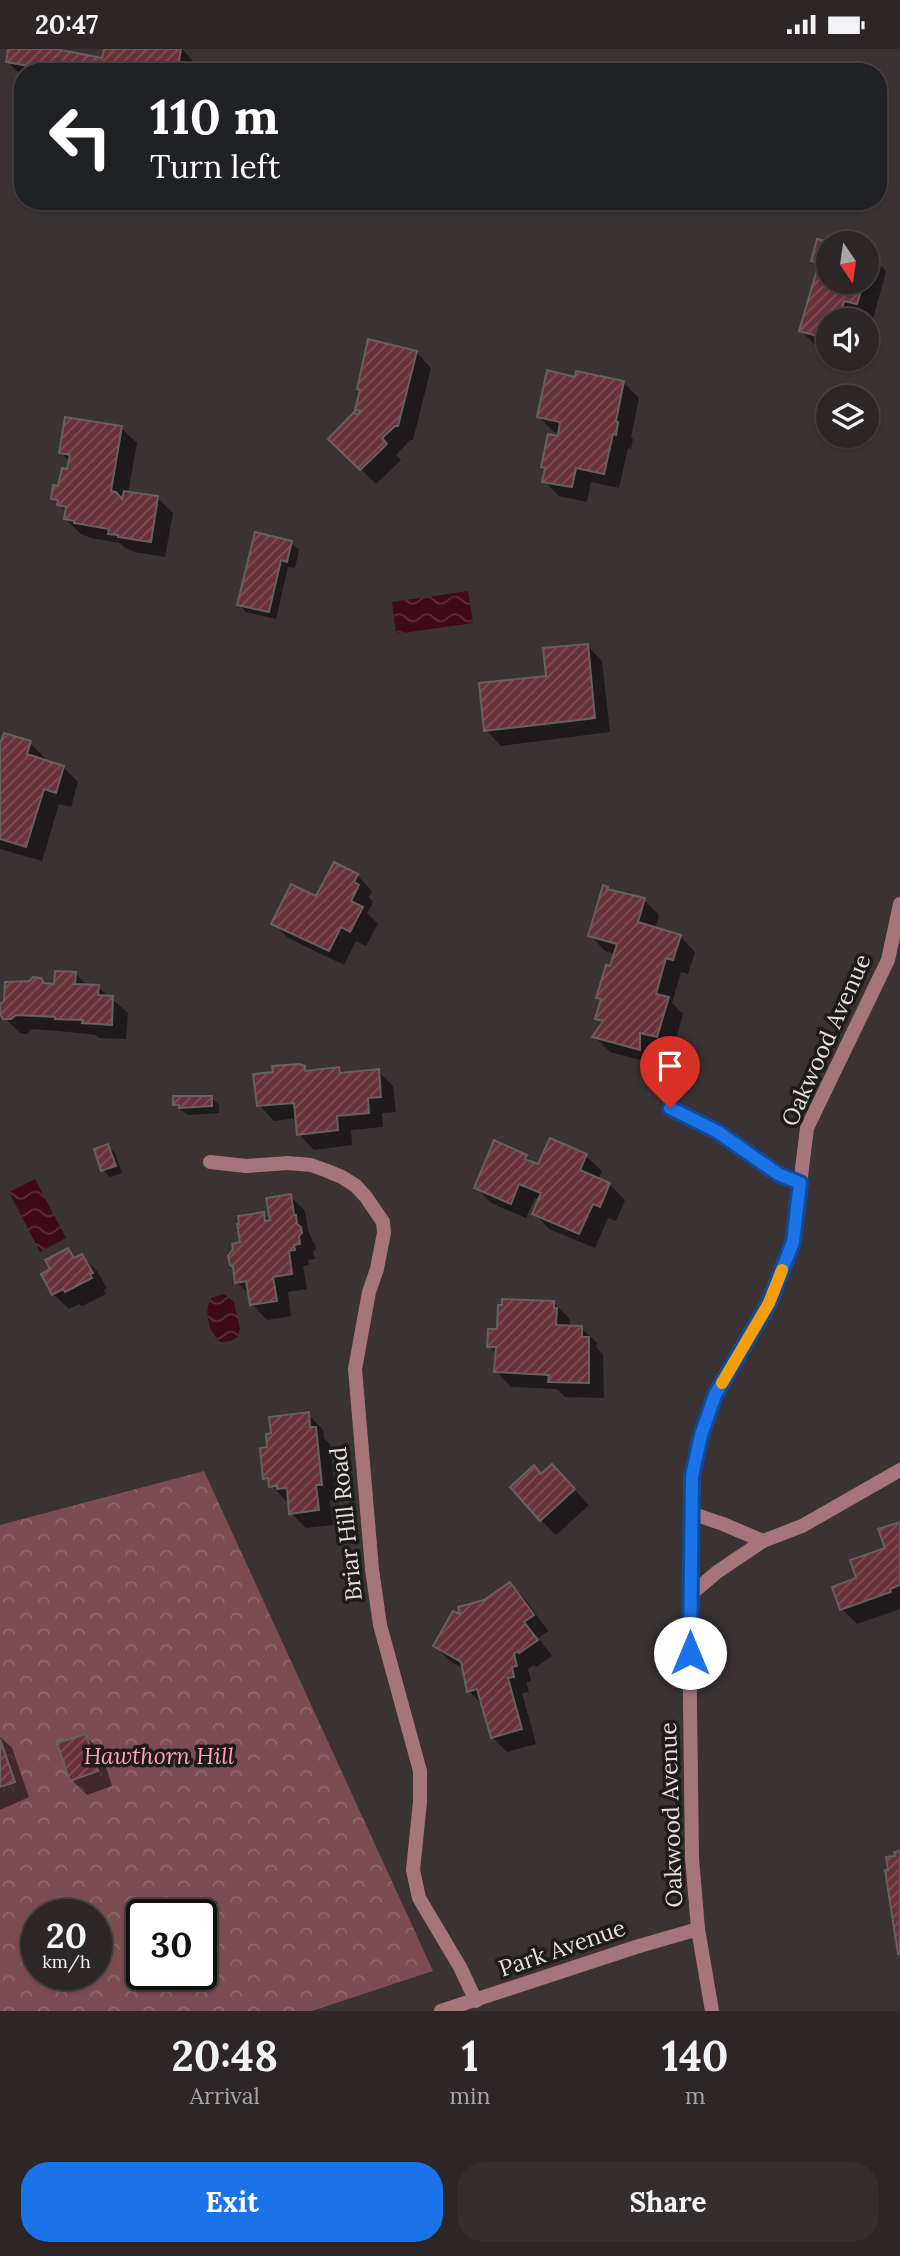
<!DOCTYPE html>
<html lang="en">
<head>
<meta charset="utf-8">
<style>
  :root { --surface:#2c2626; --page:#342e2e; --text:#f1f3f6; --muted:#a6a5a7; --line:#484343; --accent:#1a73e8 }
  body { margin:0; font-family:Lora,serif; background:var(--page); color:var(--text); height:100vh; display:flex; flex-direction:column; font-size:26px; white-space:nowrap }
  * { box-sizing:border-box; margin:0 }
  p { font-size:23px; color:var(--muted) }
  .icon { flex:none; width:38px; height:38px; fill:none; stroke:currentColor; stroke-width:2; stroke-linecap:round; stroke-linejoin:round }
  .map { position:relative; height:1962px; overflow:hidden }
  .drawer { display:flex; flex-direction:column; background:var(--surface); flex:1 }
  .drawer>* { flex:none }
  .banner { position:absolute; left:14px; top:14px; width:873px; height:147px; border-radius:28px; box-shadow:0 2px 5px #0004,0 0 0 2px var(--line); background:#202124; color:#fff; overflow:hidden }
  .needle { width:46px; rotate:167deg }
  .fabs { position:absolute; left:816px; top:182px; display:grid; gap:14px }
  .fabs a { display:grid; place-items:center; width:63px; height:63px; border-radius:50%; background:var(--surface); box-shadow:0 2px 5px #0004,0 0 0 2px var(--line); font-size:35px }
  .speed { position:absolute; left:21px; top:1850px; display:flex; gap:14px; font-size:35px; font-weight:700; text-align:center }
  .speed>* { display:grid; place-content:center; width:91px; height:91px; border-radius:50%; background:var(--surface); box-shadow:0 2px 5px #0004,0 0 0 2px var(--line); line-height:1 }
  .speed small { font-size:18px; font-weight:400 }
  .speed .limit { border:4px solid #111; border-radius:10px; background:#fff; color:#111 }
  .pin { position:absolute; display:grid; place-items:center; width:60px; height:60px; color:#fff; margin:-72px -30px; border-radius:50% 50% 50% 0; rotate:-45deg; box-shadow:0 0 7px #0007 }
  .pin .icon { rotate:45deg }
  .me { position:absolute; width:77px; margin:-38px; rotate:0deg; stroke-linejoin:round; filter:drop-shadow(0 0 5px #0008) }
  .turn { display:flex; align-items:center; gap:24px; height:147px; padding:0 21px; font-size:32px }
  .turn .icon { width:91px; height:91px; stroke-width:2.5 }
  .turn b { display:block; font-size:49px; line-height:60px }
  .eta { display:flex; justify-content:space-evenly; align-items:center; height:119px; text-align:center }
  .eta b { font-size:42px; font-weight:800; line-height:49px }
  .button { display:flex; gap:14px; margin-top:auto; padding:14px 21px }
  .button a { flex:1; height:80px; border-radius:28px; background:var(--accent); color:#fff; font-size:28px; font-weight:800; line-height:80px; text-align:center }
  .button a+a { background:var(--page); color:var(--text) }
  .status { display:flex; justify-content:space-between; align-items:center; height:49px; padding:0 35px; background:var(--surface); direction:ltr }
  .status svg { height:19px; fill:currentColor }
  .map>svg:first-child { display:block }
</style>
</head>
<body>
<div class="status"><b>20:47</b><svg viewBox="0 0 49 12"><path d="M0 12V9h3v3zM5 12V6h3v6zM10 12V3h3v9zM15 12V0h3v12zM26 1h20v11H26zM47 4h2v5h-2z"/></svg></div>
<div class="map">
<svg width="900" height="1962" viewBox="0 0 900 1962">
  <defs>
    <pattern id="forest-crowns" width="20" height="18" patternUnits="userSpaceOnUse" patternTransform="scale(1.75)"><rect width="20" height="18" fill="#7b4c51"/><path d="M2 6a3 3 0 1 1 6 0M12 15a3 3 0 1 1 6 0" fill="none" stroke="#8e666a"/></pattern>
    <pattern id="water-waves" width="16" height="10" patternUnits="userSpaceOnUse" patternTransform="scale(1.75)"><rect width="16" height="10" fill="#3e0b16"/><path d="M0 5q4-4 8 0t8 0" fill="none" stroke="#5a2e38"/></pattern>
    <pattern id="building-hatch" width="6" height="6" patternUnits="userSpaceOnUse" patternTransform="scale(1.75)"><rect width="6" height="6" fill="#69323a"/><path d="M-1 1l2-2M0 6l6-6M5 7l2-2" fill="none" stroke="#7e4f56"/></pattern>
  </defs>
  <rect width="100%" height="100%" fill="#3a3233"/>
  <!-- forest -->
  <path fill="url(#forest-crowns)" fill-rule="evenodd" d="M204 1422 433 1922 312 1962H0V1476ZM37 1866H96V1925H37ZM142 1866H201V1925H142Z"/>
  <!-- water -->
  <g fill="url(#water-waves)">
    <polygon points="468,542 473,574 396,585 392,553"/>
    <polygon points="35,1130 66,1189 40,1203 9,1143"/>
    <path d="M224 1245 234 1253 240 1280 238 1288 231 1292 221 1293C209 1286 203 1261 211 1249Z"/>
  </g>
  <!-- shadow -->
  <g fill="#0007">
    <polygon points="10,0 65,0 64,3 104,11 106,0 182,0 196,15 195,23 23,23 23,28 8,13"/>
    <polygon points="818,192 828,233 866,233 866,205 870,206 886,222 873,270 859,266 858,271 828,271 828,300 816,297 801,282 819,217 813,211"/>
    <polygon points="416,303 431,319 413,391 410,391 396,406 401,411 376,435 330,390 361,364 357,360 361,343 359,340"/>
    <polygon points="577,330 623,333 639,349 631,388 633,390 631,400 628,399 619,439 591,433 587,453 559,447 544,432 560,384 554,383 539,368"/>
    <polygon points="121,379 137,394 128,444 157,449 173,464 165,508 135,503 125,499 120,494 91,489 81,485 65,470 66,463 52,449 69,422 70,413 61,403"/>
    <polygon points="291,494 299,501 295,519 288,518 276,570 246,563 239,555"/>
    <polygon points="587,596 602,612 610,683 501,697 486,681"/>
    <polygon points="30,694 45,709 44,712 63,718 78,733 71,758 59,755 42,812 0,800 0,699"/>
    <polygon points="357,826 372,842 369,848 373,853 367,864 378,875 366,897 356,892 344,916 288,889 273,874"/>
    <polygon points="607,839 610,843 644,851 659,866 655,880 680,887 695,903 688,925 681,923 672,954 683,965 672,1003 655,998 655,1015 610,1003 595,988 603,975 597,969 602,953 598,948 616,905 605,902 590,886"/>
    <polygon points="75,924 88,937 98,938 128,964 126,990 99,989 96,986 70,983 32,980 27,985 20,984 4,968 30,934 41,930 46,936 56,937"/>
    <polygon points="304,1019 308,1024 339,1020 344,1026 378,1022 393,1037 396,1063 382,1064 383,1078 351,1081 352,1096 314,1101 299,1085 297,1069 274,1072 259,1056"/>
    <polygon points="212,1049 219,1056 219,1064 188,1066 175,1056"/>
    <polygon points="108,1097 115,1104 122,1124 110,1128 103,1121"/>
    <polygon points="526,1107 539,1117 586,1107 602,1122 598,1130 609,1135 625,1151 616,1172 608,1169 595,1199 549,1180 534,1164 540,1151 535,1149 526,1169 491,1154 476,1138"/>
    <polygon points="290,1147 305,1162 308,1181 312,1191 315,1195 316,1200 313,1203 315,1210 308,1211 309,1216 303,1217 307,1240 288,1243 291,1267 267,1271 252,1255 250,1246 237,1233 242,1195 263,1165 272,1174"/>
    <polygon points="68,1201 76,1210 82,1207 97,1222 107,1239 104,1241 106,1245 82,1257 79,1255 69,1260 53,1245 53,1221"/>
    <polygon points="554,1254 569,1269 571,1279 581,1279 597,1294 596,1298 603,1305 604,1349 565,1348 557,1340 511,1338 496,1322 497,1305 489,1297 499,1282"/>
    <polygon points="308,1365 323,1381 324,1389 330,1395 336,1451 330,1451 333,1476 306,1479 291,1464 290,1452 286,1452 265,1429 269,1400"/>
    <polygon points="542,1426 567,1433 589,1456 556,1486 541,1471"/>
    <polygon points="900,1474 900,1560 857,1575 842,1560 859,1530 887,1500"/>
    <polygon points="510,1535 525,1550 548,1582 538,1589 552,1607 536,1618 534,1616 528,1620 531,1632 526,1633 529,1643 522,1644 536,1695 507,1703 492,1688 483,1656 469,1642 464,1620 450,1612 435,1597 462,1569"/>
    <polygon points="85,1687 101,1702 112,1737 87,1746 72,1731"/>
    <polygon points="0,1688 12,1699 29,1748 0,1761"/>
  </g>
  <!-- building -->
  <g fill="url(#building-hatch)" stroke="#675f5f" stroke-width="2">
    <polygon points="8,0 56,0 102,9 104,0 181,0 177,23 39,23 40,19 6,13"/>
    <polygon points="817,190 833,194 828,194 828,233 864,233 857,255 844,252 839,271 828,271 828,290 799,282 819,214 811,212"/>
    <polygon points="368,290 417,302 398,377 395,377 382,389 387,395 360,421 328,390 354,363 357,366 361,362 355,361 360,341 357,340"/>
    <polygon points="547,321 575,328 576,322 624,332 616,372 618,373 616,386 613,385 604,425 576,419 572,438 542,433 545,419 541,418 548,385 558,387 560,373 537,368"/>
    <polygon points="65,368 122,377 111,442 116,443 122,450 124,442 158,447 151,493 118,488 118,486 108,485 109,480 74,474 74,472 64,470 66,458 57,456 58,451 51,450 53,436 58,437 62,419 67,420 70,406 59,404"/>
    <polygon points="255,483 292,492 287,513 281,511 269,563 237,556"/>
    <polygon points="588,595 595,669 484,682 479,634 546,627 543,599"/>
    <polygon points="4,684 31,692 27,705 64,717 56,744 44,740 26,798 0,790 0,695"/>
    <polygon points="334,813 358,825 354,833 359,836 351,852 363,858 350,883 341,878 329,902 271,875 291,835 316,847"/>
    <polygon points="603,836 608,838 607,840 645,849 638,873 681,886 673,911 666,909 656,945 669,948 657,988 640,984 640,1001 592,988 603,972 595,970 601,950 596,949 606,916 610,917 617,895 588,887"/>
    <polygon points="55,922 76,923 75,935 99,936 98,946 113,947 112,976 82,974 83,971 55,970 55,968 16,966 11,970 3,970 0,965 0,955 4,952 5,933 29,932 33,928 41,929 44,934 54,935"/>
    <polygon points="299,1015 305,1017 305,1022 339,1018 340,1024 379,1020 381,1048 368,1049 369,1064 337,1067 338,1081 297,1086 294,1054 257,1057 253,1025 273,1023 272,1017"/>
    <polygon points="173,1047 212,1047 212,1057 179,1059 179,1056 173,1056"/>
    <polygon points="550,1089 587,1105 580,1121 610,1134 600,1158 593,1155 579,1185 532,1165 541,1144 519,1135 511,1155 474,1139 494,1091 527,1106 525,1110 538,1115"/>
    <polygon points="108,1095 116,1117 101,1122 94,1100"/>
    <polygon points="291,1145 294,1166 296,1166 297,1175 301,1178 302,1184 299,1187 300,1195 294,1196 295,1201 289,1202 292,1225 273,1228 277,1252 250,1256 246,1232 235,1234 233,1218 230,1216 228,1207 233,1200 232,1195 240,1193 237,1175 239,1175 238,1167 264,1163 265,1172 270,1171 266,1149"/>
    <polygon points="68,1199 74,1209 82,1205 93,1224 90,1225 92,1229 65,1243 63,1240 52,1246 41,1225 50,1220 45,1211"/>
    <polygon points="502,1250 554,1252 554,1259 557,1259 556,1276 582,1277 582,1288 589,1288 589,1334 548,1333 549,1326 494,1323 496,1298 487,1298 488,1280 497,1280 498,1256 502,1256"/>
    <polygon points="309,1363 310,1378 316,1378 322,1436 316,1436 319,1461 289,1465 287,1439 277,1440 277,1437 269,1438 268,1429 263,1430 260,1399 267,1398 266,1385 271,1384 269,1368"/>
    <polygon points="552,1415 575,1440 540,1472 510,1438 534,1416 541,1425"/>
    <polygon points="900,1473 900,1536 890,1540 891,1543 840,1561 832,1538 856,1529 850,1511 885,1499 878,1480"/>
    <polygon points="510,1533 534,1566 524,1573 538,1591 519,1604 518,1602 514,1605 517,1617 512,1618 514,1628 508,1629 522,1680 491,1689 477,1640 467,1643 461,1613 433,1597 453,1562 460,1565 458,1558 484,1551"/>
    <polygon points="86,1685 98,1722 70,1732 57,1694"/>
    <polygon points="0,1690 15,1733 0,1738"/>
    <polygon points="900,1802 900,1905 898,1905 885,1821 888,1821 886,1808 895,1807 894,1803"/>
  </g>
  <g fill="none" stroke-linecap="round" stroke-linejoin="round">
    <!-- lane -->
    <g stroke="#a6757a" stroke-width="14">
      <polyline points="670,1059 718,1083 778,1125 800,1134"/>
      <polyline points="691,1464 723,1475 763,1492"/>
      <polyline points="690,1546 717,1523 763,1492 802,1477 900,1421"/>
    </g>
    <!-- street -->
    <g stroke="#a6757a" stroke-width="14">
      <polyline points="210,1113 246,1117 288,1114 311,1116 325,1121 342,1128 356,1137 366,1148 383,1173 384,1184 381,1199 377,1220 369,1243 355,1320 372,1520 380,1576 420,1722 420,1753 413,1821 419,1849 460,1918 476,1952"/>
      <polyline points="441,1962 636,1898 698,1880"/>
      <polyline points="712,1962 698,1880 692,1809 689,1576 692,1427 701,1386 715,1346 769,1254 793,1193 807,1079 888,911 900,855"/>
    </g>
  </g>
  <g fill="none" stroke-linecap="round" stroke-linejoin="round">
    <defs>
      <polyline id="route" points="670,1059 718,1083 778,1125 800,1134 793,1193 769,1254 715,1346 701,1386 692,1427 690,1604"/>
    </defs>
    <!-- route casing -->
    <use href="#route" stroke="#114b97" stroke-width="18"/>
    <!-- route -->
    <use href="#route" stroke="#1a73e8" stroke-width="12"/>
    <!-- slow -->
    <polyline stroke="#f59e0b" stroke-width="12" points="722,1334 769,1254 782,1221"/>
  </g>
  <g text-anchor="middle" stroke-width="7" stroke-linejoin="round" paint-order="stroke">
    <!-- street labels -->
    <g font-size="23" fill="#e5e0e0" stroke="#1f1b1b">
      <text transform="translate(826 991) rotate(-66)" y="8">Oakwood Avenue</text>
      <text transform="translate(346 1475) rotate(-96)" y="8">Briar Hill Road</text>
      <text transform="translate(671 1766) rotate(-92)" y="8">Oakwood Avenue</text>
      <text transform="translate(562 1899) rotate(-19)" y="8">Park Avenue</text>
    </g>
    <!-- park labels -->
    <g font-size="23" font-style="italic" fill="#ffa4ae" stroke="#1f1b1b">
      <text x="159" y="1715">Hawthorn Hill</text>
    </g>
  </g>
</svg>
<div class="fabs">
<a><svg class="needle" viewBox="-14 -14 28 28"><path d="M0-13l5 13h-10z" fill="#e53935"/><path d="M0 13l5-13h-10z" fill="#a6a5a7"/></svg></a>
<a><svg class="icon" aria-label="sound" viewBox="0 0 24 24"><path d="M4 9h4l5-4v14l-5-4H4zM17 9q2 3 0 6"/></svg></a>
<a><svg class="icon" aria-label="layers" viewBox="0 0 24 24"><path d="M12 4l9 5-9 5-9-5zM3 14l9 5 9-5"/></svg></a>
</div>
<div class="speed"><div>20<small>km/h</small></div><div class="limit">30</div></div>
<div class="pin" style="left:670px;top:1059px;background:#d93025"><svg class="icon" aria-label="arrive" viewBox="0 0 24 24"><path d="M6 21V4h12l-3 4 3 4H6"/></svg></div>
<svg class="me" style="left:690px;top:1604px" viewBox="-20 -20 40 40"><circle r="19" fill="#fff"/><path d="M0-13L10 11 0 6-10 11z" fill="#1a73e8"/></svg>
<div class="banner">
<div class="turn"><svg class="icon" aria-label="left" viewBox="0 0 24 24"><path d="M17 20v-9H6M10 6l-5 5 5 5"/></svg><div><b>110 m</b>Turn left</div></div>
</div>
</div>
<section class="drawer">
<div class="eta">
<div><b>20:48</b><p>Arrival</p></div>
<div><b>1</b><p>min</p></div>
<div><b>140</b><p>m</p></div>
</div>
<div class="button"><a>Exit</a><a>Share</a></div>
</section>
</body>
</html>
